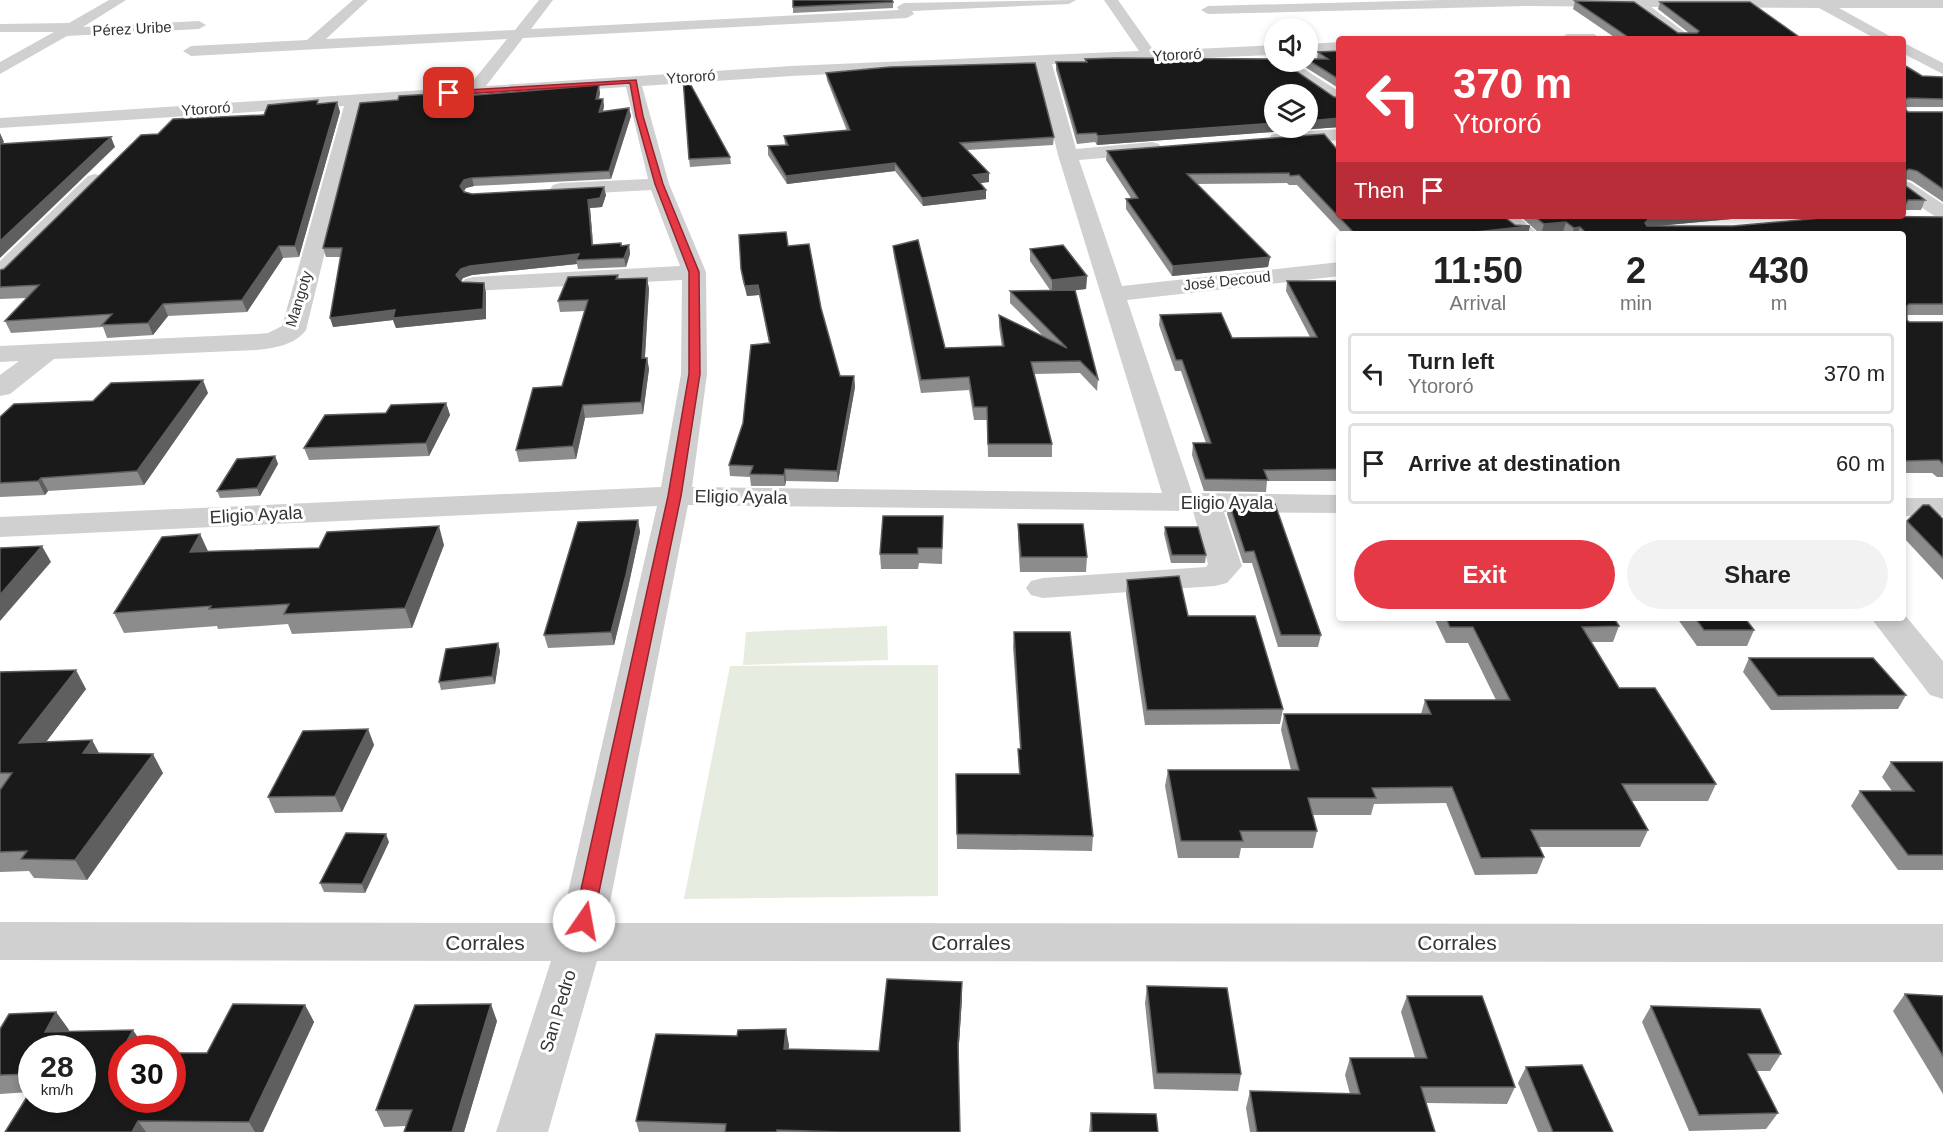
<!DOCTYPE html>
<html lang="en">
<head>
<meta charset="utf-8">
<style>
  :root { --surface:#fff; --page:#f2f2f2; --text:#222; --muted:#767676; --line:#e0e0e0; --accent:#e63946 }
  body { margin:0; font-family:Helvetica,sans-serif; background:var(--page); color:var(--text); height:100vh; display:flex; flex-direction:column; font-size:22px; white-space:nowrap }
  * { box-sizing:border-box; margin:0 }
  p { font-size:20px; color:var(--muted) }
  .icon { flex:none; width:33px; height:33px; fill:none; stroke:currentColor; stroke-width:2; stroke-linecap:round; stroke-linejoin:round }
  .map { position:relative; flex:1; overflow:hidden }
  .panel { position:absolute; left:1336px; top:231px; width:570px; height:390px; display:flex; flex-direction:column; background:var(--surface); border-radius:6px; box-shadow:0 3px 9px #0003 }
  .panel>* { flex:none }
  .hud { position:absolute; left:1336px; top:36px; width:570px; height:183px; border-radius:6px; box-shadow:0 3px 9px #0003; background:#e63946; color:#fff; overflow:hidden }
  .tools { position:absolute; left:1264px; top:18px; display:grid; gap:12px }
  .tools a { display:grid; place-items:center; width:54px; height:54px; border-radius:50%; background:var(--surface); box-shadow:0 3px 9px #0003; font-size:30px }
  .speed { position:absolute; left:18px; top:1035px; display:flex; gap:12px; font-size:30px; font-weight:700; text-align:center }
  .speed>* { display:grid; place-content:center; width:78px; height:78px; border-radius:50%; background:var(--surface); box-shadow:0 3px 9px #0003; line-height:1 }
  .speed small { font-size:15px; font-weight:400 }
  .speed .limit { border:9px solid #d22; background:#fff; color:#111 }
  .pin { position:absolute; display:grid; place-items:center; width:51px; height:51px; color:#fff; margin:-26px; border-radius:12px; box-shadow:0 3px 9px #0006 }
  .me { position:absolute; width:66px; margin:-33px; rotate:12deg; stroke-linejoin:round; filter:drop-shadow(0 0 4px #0008) }
  .turn { display:flex; align-items:center; gap:21px; height:126px; padding:0 18px; font-size:27px }
  .turn .icon { width:78px; height:78px; stroke-width:2.5 }
  .turn b { display:block; font-size:42px; line-height:51px }
  .then { display:flex; align-items:center; height:57px; padding:0 18px; background:#0003; gap:12px; font-size:22px }
  .eta { display:flex; justify-content:space-evenly; align-items:center; height:102px; text-align:center }
  .eta b { font-size:36px; font-weight:600; line-height:42px }
  .action { display:flex; gap:12px; margin-top:auto; padding:12px 18px }
  .action a { flex:1; height:69px; border-radius:36px; background:var(--accent); color:#fff; font-size:24px; font-weight:600; line-height:69px; text-align:center }
  .action a+a { background:var(--page); color:var(--text) }
  ul { padding:0; list-style:none }
  li { display:flex; align-items:center; gap:18px; height:81px; margin:0 12px 9px; padding:0 6px; border:3px solid var(--line); border-radius:6px }
  li div { flex:1 }
  li b { display:block; font-size:22px }
  li em { font-style:normal }
  .map>svg:first-child { display:block }
</style>
</head>
<body>
<div class="map">
<svg width="1943" height="1132" viewBox="0 0 1943 1132">
  <rect width="100%" height="100%" fill="#fff"/>
  <!-- green -->
  <g fill="#e6ecdf">
    <polygon points="887,626 888,660 743,665 746,632"/>
    <polygon points="938,665 938,896 684,899 730,666"/>
  </g>
  <g fill="none" stroke-linecap="round" stroke-linejoin="round">
    <!-- minor -->
    <g fill="#d0d0d0" fill-rule="evenodd">
      <polygon points="109,0 126,0 83,27 199,21 206,25 199,29 67,36 0,74 0,62 54,32 0,32 0,24 69,23"/>
      <path d="M353 0H368L326 39 515 30 539 0H553L531 29 899 10 897 7 904 3 1076 0 1069 4 912 11 914 14 907 18 523 38 486 86 791 66 1139 51 1104 0H1118L1154 51 1275 45V55L1052 64 1076 149 1152 142 1159 144 1161 148 1159 152 1152 154 1079 160 1122 286 1340 262V276L1127 300 1192 493 1340 495V513L1224 512 1242 566 1227 583 1215 586 1043 598 1031 595 1026 588 1031 581 1043 578 1206 567 1208 564 1193 511 688 505 606 923 1943 924V962L597 961 548 1132H496L551 961 0 960V922L561 923 657 506 0 537V517L661 487 681 374 682 280 473 291 465 289 461 284 465 279 473 277 680 266 651 190 560 195 553 193 550 189 553 185 560 183 648 179 626 87 361 104 306 330C295 345 274 348 257 350L54 359 10 394 0 396V375L19 361 0 362V346L257 334 268 333 282 326 344 106 0 128V118L468 87 507 39 191 56 183 51 191 46 307 40ZM1036 65 1058 155 1162 493 692 487 707 374 706 272 669 184 642 86 791 76Z"/>
      <polygon points="1440,0 1943,0 1943,8 1839,8 1895,39 1876,39 1819,8 1651,7 1694,39 1676,39 1633,7 1528,6 1208,14 1201,10 1208,6"/>
      <polygon points="1567,34 1594,34 1602,39 1559,39"/>
      <polygon points="1340,42 1340,52 1308,54 1308,44"/>
      <polygon points="1904,43 1943,63 1943,74 1904,54"/>
      <polygon points="1275,62 1293,62 1340,92 1340,105 1334,104"/>
      <polygon points="1340,129 1340,140 1278,145 1271,143 1269,139 1271,135 1278,133"/>
      <polygon points="95,174 102,176 105,180 102,184 8,279 0,281 0,261 88,176"/>
      <polygon points="1904,181 1911,183 1943,204 1943,219 1936,217 1904,196"/>
      <polygon points="1492,216 1517,216 1539,234 1514,234"/>
      <rect x="1904" y="498" width="39" height="18"/>
      <polygon points="1904,614 1943,661 1943,699 1930,695 1871,618 1904,618"/>
    </g>
  </g>
  <!-- wall -->
  <g fill="#8c8c8c" fill-rule="evenodd">
    <polygon points="1575,1 1678,33 1689,33 1658,9 1660,2 1802,39 1617,39 1573,9"/>
    <polygon points="893,2 893,8 793,13 793,7"/>
    <polygon points="1340,51 1340,89 1305,67 1306,62 1308,62 1308,59 1317,59 1318,52"/>
    <polygon points="1085,59 1340,98 1340,127 1097,145 1095,142 1077,144 1056,70 1056,62 1085,62"/>
    <polygon points="1904,65 1922,76 1943,77 1943,107 1906,107 1906,110 1908,112 1943,112 1943,202 1912,181 1906,179 1906,186 1925,200 1921,210 1904,210 1904,211"/>
    <polygon points="826,73 1054,137 1053,145 967,150 989,173 989,182 979,183 986,190 986,199 923,206 895,171 787,184 768,155 768,146 785,145 784,136 847,131 827,80"/>
    <polygon points="600,93 599,99 603,99 604,106 603,112 629,108 631,116 611,179 474,186 466,188 464,191 472,194 606,195 602,207 590,208 593,245 629,245 630,254 626,267 578,269 577,264 472,275 463,278 461,281 462,282 484,283 486,293 486,319 396,328 393,320 333,327 341,257 326,257 323,248 466,95"/>
    <polygon points="337,102 340,112 299,257 283,258 247,312 168,316 153,335 107,338 103,327 11,333 5,321 27,298 0,299 0,270 4,269 158,134 319,104"/>
    <polygon points="1107,151 1340,153 1340,216 1530,226 1528,234 1343,234 1297,185 1289,185 1287,183 1196,184 1270,257 1268,267 1172,276 1126,209 1126,199 1131,198 1106,160"/>
    <polygon points="730,157 731,164 690,167 689,159"/>
    <polygon points="1520,216 1764,216 1656,226 1733,226 1943,217 1943,315 1907,315 1907,320 1909,322 1943,322 1943,477 1937,477 1932,473 1904,473 1904,234 1565,234 1563,232 1540,234"/>
    <polygon points="788,246 821,308 840,376 854,376 855,387 838,482 786,481 785,486 751,486 750,477 730,476 729,465 743,423 769,343 759,295 747,296 742,278 741,269"/>
    <polygon points="893,246 945,348 1002,347 999,327 999,315 1043,336 1010,303 1010,291 1050,290 1030,261 1030,249 1087,276 1086,289 1075,290 1098,379 1097,391 1080,373 1034,374 1052,444 1052,457 988,457 987,420 974,420 969,390 921,393 894,257"/>
    <polygon points="618,275 619,279 647,278 649,289 645,358 647,358 649,369 643,414 585,418 576,459 519,462 516,450 562,386 585,311 560,312 558,301"/>
    <polygon points="1287,281 1340,281 1340,481 1267,481 1266,492 1204,491 1192,455 1193,443 1206,443 1181,371 1175,371 1159,325 1160,315 1232,338 1310,337 1286,291"/>
    <polygon points="208,393 144,485 48,491 45,495 0,497 0,417 93,401"/>
    <polygon points="446,403 450,415 429,456 309,460 304,448 386,413"/>
    <polygon points="275,456 278,464 260,496 220,498 217,491"/>
    <polygon points="1229,503 1321,635 1318,647 1278,647 1252,563 1243,563 1227,514"/>
    <polygon points="943,516 942,564 919,563 918,569 881,569 880,554"/>
    <polygon points="1943,519 1943,580 1904,538 1904,527 1907,521"/>
    <polygon points="638,520 640,532 628,588 614,645 548,648 544,635"/>
    <polygon points="1018,524 1087,557 1086,572 1020,572 1018,539"/>
    <polygon points="1165,527 1206,555 1205,563 1171,563 1164,534"/>
    <polygon points="200,534 208,551 444,545 412,628 292,634 288,624 218,629 217,626 124,633 114,613"/>
    <polygon points="1127,580 1188,616 1283,709 1280,724 1145,725 1126,594"/>
    <polygon points="1434,618 1614,618 1619,626 1613,642 1591,642 1619,688 1716,784 1708,801 1632,801 1648,830 1640,847 1539,847 1544,857 1537,874 1475,875 1446,803 1374,804 1371,815 1313,815 1317,831 1313,848 1241,848 1239,858 1178,858 1165,786 1168,770 1291,770 1281,730 1284,714 1421,714 1425,700 1496,700 1468,643 1446,643"/>
    <polygon points="1677,618 1745,618 1754,630 1747,646 1697,646"/>
    <polygon points="1014,632 1093,836 1092,851 957,849 956,774 1019,774 1018,749 1020,749 1013,647"/>
    <polygon points="498,643 500,651 495,684 441,690 439,682"/>
    <polygon points="1749,658 1906,695 1898,709 1771,710 1743,672"/>
    <polygon points="0,672 86,689 46,742 92,740 99,753 163,773 87,880 34,878 29,871 0,872"/>
    <polygon points="368,729 374,745 342,812 275,813 268,797"/>
    <polygon points="1891,762 1943,762 1943,870 1898,870 1851,806 1860,791 1892,791 1882,777"/>
    <polygon points="389,842 365,893 324,892 320,883"/>
    <polygon points="1147,986 1241,1074 1238,1091 1154,1089 1145,1003"/>
    <polygon points="1905,994 1943,996 1943,1094 1893,1011"/>
    <polygon points="1407,996 1515,1087 1507,1104 1426,1103 1435,1132 1250,1132 1246,1108 1250,1091 1350,1094 1345,1075 1350,1058 1415,1058 1401,1012"/>
    <polygon points="962,998 958,1058 960,1132 639,1132 636,1121 789,1045 788,1049 879,1051"/>
    <path d="M305 1005 314 1022 263 1132H5L29 1092 0 1094V1029L56 1012 69 1030 68 1031 145 1048H122V1100L207 1053ZM32 1048 82 1100H32Z"/>
    <polygon points="1651,1006 1781,1054 1770,1071 1756,1071 1778,1113 1766,1129 1689,1131 1642,1022"/>
    <polygon points="497,1021 464,1132 404,1132 406,1126 384,1127 376,1110"/>
    <polygon points="1526,1067 1613,1132 1538,1132 1518,1083"/>
    <polygon points="1091,1113 1158,1132 1089,1132"/>
  </g>
  <!-- shaded-wall -->
  <g fill="#5f5f5f">
    <polygon points="599,85 600,93 597,107 596,99"/>
    <polygon points="603,99 604,106 601,120 599,112"/>
    <polygon points="337,102 340,112 299,257 295,246"/>
    <polygon points="629,108 631,116 611,179 609,171"/>
    <polygon points="1340,118 1340,127 1097,145 1098,136 1275,123 1275,128 1308,128 1308,121"/>
    <polygon points="0,133 4,142 0,147"/>
    <polygon points="111,137 115,147 0,258 0,241"/>
    <polygon points="895,163 895,171 787,184 786,176"/>
    <polygon points="989,173 989,182 973,184 973,175"/>
    <polygon points="472,178 474,186 466,188 462,194 460,186 464,180"/>
    <polygon points="604,187 606,195 602,207 590,208 594,254 588,200"/>
    <polygon points="986,190 986,199 923,206 922,198"/>
    <polygon points="1657,216 1764,216 1646,227 1645,223 1650,217"/>
    <polygon points="1566,222 1563,232 1541,234 1544,224"/>
    <polygon points="1530,226 1528,234 1457,234"/>
    <polygon points="1580,227 1578,234 1572,234 1574,228"/>
    <polygon points="629,245 630,254 626,267 624,258"/>
    <polygon points="279,246 283,258 247,312 242,300"/>
    <polygon points="579,254 576,260 577,264 472,275 463,278 459,284 456,275 461,269 470,266"/>
    <polygon points="1270,257 1268,267 1172,276 1173,266"/>
    <polygon points="1087,276 1086,289 1052,293 1052,280"/>
    <polygon points="647,278 649,289 644,370 642,358"/>
    <polygon points="484,283 486,293 486,319 396,328 393,320 333,327 330,318"/>
    <polygon points="758,285 759,295 747,296 745,286"/>
    <polygon points="163,304 168,316 153,335 148,323"/>
    <polygon points="647,358 649,369 643,414 641,402"/>
    <polygon points="854,376 855,387 838,482 837,471"/>
    <polygon points="203,380 208,393 144,485 137,471"/>
    <polygon points="446,403 450,415 429,456 426,443"/>
    <polygon points="583,405 585,418 576,459 573,446"/>
    <polygon points="275,456 278,464 260,496 257,488"/>
    <polygon points="785,469 786,481 785,486 784,475"/>
    <polygon points="41,478 48,491 45,495 38,481"/>
    <polygon points="638,520 640,532 628,588 614,645 611,632"/>
    <polygon points="439,526 444,545 412,628 405,608"/>
    <polygon points="200,534 209,554 190,552"/>
    <polygon points="42,546 51,562 0,621 0,595"/>
    <polygon points="498,643 500,651 495,684 492,676"/>
    <polygon points="76,670 86,689 31,762 19,743"/>
    <polygon points="368,729 374,745 342,812 335,796"/>
    <polygon points="92,740 102,759 83,753"/>
    <polygon points="153,754 163,773 87,880 75,860"/>
    <polygon points="386,834 389,842 365,893 362,884"/>
    <polygon points="962,982 962,998 958,1060 958,1045"/>
    <polygon points="491,1004 497,1021 464,1132 452,1132"/>
    <polygon points="305,1005 314,1022 263,1132 255,1132 249,1122"/>
    <polygon points="56,1012 69,1030 59,1048 45,1032"/>
    <polygon points="786,1029 789,1045 787,1065 784,1049"/>
    <polygon points="133,1030 145,1048 123,1048"/>
    <polygon points="138,1121 146,1132 132,1132"/>
  </g>
  <!-- building -->
  <g fill="#1a1a1a" stroke="#5f5f5f" stroke-width="1.5">
    <polygon points="793,0 892,0 893,2 793,7"/>
    <polygon points="1575,1 1634,2 1678,33 1697,33 1699,31 1660,2 1750,2 1802,39 1631,39"/>
    <polygon points="1340,51 1340,80 1308,60 1308,59 1328,59 1318,52"/>
    <polygon points="1116,58 1275,59 1275,62 1283,62 1334,97 1340,98 1340,118 1308,121 1308,94 1275,94 1275,123 1098,136 1096,133 1077,134 1056,62 1087,62 1085,59"/>
    <polygon points="1035,63 1054,137 960,143 989,173 973,175 986,190 922,198 895,163 786,176 768,146 788,145 784,136 850,130 826,73 890,67"/>
    <polygon points="1904,65 1922,76 1943,77 1943,99 1908,98 1905,100 1906,110 1908,112 1943,112 1943,189 1917,171 1909,169 1906,171 1906,186 1925,200 1908,200 1906,204 1904,204"/>
    <polygon points="683,78 687,78 730,157 689,159"/>
    <polygon points="599,85 596,99 603,99 599,112 629,108 609,171 472,178 464,180 460,186 464,192 472,194 604,187 600,198 588,200 592,245 621,243 621,246 629,245 624,258 576,260 579,254 470,266 461,269 456,275 462,282 484,283 483,309 393,318 395,310 330,318 342,248 323,248 360,103 398,100 399,96 465,92 464,96"/>
    <polygon points="318,100 317,104 337,102 295,246 279,246 242,300 163,304 148,323 102,325 112,314 5,321 39,285 0,287 0,270 4,269 141,135 158,134 173,119 264,115 268,105"/>
    <polygon points="1324,134 1340,153 1340,216 1503,216 1515,225 1530,226 1457,234 1454,232 1420,234 1355,234 1299,175 1290,176 1289,173 1187,174 1270,257 1173,266 1126,199 1138,198 1107,151"/>
    <polygon points="111,137 0,241 0,144"/>
    <polygon points="1534,216 1657,216 1650,217 1645,223 1647,226 1733,226 1843,216 1943,217 1943,304 1909,304 1907,306 1907,320 1909,322 1943,322 1943,464 1939,460 1904,461 1904,234 1587,234 1580,227 1574,228 1566,222 1544,224"/>
    <polygon points="786,232 788,246 809,244 821,308 840,376 854,376 837,471 785,469 784,475 750,474 753,466 729,465 743,423 751,345 770,343 758,285 745,286 741,269 739,235"/>
    <polygon points="918,240 945,348 1004,346 999,315 1067,348 1010,291 1075,290 1098,379 1080,361 1031,362 1052,444 988,444 987,407 974,407 969,377 921,380 893,246"/>
    <polygon points="1063,245 1087,276 1052,280 1030,249"/>
    <polygon points="618,275 616,279 647,278 642,358 647,358 641,402 583,405 573,446 516,450 533,388 562,386 588,300 558,301 568,277"/>
    <polygon points="1287,281 1340,281 1340,469 1264,470 1268,480 1205,479 1193,443 1211,443 1182,360 1176,360 1160,315 1221,313 1232,338 1317,337"/>
    <polygon points="203,380 137,471 41,478 38,481 0,483 0,417 14,404 93,401 111,383"/>
    <polygon points="446,403 426,443 304,448 325,415 386,413 391,405"/>
    <polygon points="275,456 257,488 217,491 237,459"/>
    <polygon points="1229,503 1275,504 1321,635 1281,635 1254,551 1245,552"/>
    <polygon points="1923,505 1929,505 1943,519 1943,558 1907,521"/>
    <polygon points="883,516 943,516 942,548 918,548 918,554 880,554"/>
    <polygon points="638,520 626,575 611,632 544,635 578,522"/>
    <polygon points="1018,524 1083,524 1087,557 1021,557"/>
    <polygon points="439,526 405,608 284,614 289,604 209,609 211,606 114,613 162,537 200,534 190,552 319,548 327,532"/>
    <polygon points="1165,527 1198,527 1206,555 1172,555"/>
    <polygon points="42,546 0,595 0,548"/>
    <polygon points="1179,576 1188,616 1255,616 1283,709 1147,710 1127,580"/>
    <polygon points="1446,618 1614,618 1619,626 1582,627 1619,688 1655,688 1716,784 1622,784 1648,830 1531,830 1544,857 1481,858 1452,787 1372,788 1376,798 1308,798 1317,831 1240,831 1243,841 1181,841 1168,770 1299,770 1284,714 1431,714 1425,700 1510,700 1473,627 1450,627"/>
    <polygon points="1695,618 1745,618 1754,630 1704,630"/>
    <polygon points="1014,632 1070,632 1093,836 957,834 956,774 1020,774 1018,749 1021,749"/>
    <polygon points="498,643 492,676 439,682 446,649"/>
    <polygon points="1749,658 1873,658 1906,695 1778,696"/>
    <polygon points="76,670 19,743 92,740 83,753 153,754 75,860 21,859 27,851 0,852 0,790 12,773 0,773 0,672"/>
    <polygon points="368,729 335,796 268,797 303,731"/>
    <polygon points="1891,762 1943,762 1943,855 1908,855 1860,791 1914,791"/>
    <polygon points="346,833 386,834 362,884 320,883"/>
    <polygon points="887,979 962,982 958,1045 960,1132 841,1132 777,1130 776,1132 725,1132 726,1124 636,1121 656,1034 737,1036 738,1030 786,1029 784,1049 879,1051"/>
    <polygon points="1147,986 1227,988 1241,1074 1157,1073"/>
    <polygon points="1905,994 1943,996 1943,1056"/>
    <polygon points="1407,996 1482,996 1515,1087 1421,1087 1435,1132 1257,1132 1250,1091 1360,1094 1350,1058 1427,1058"/>
    <polygon points="233,1004 305,1005 249,1122 138,1121 132,1132 5,1132 32,1089 32,1100 82,1100 82,1048 32,1048 32,1074 0,1075 0,1029 9,1014 56,1012 45,1032 133,1030 123,1048 122,1048 122,1100 172,1100 172,1053 207,1053"/>
    <polygon points="491,1004 452,1132 404,1132 412,1110 376,1110 415,1005"/>
    <polygon points="1651,1006 1760,1009 1781,1054 1748,1054 1778,1113 1699,1115"/>
    <polygon points="1582,1065 1613,1132 1553,1132 1526,1067"/>
    <polygon points="1091,1113 1156,1114 1158,1132 1092,1132"/>
  </g>
  <!-- route -->
  <polygon fill="#e63946" stroke="#96252e" stroke-width="1.5" points="636,80 643,116 663,184 699,272 700,374 681,496 593,921 590,926 584,928 577,926 574,921 668,496 689,374 689,272 655,184 636,116 630,83 449,95 446,93 449,91"/>
  <g text-anchor="middle" stroke-width="6" stroke-linejoin="round" paint-order="stroke">
    <!-- far-street labels -->
    <g font-size="15" fill="#333" stroke="#fff">
      <text transform="translate(132 29) rotate(-3)" y="5">Pérez Uribe</text>
      <text transform="translate(1177 55) rotate(-3)" y="5">Ytororó</text>
      <text transform="translate(691 77) rotate(-4)" y="5">Ytororó</text>
      <text transform="translate(206 109) rotate(-4)" y="5">Ytororó</text>
      <text transform="translate(1227 281) rotate(-6)" y="5">José Decoud</text>
      <text transform="translate(299 299) rotate(-73)" y="5">Mangoty</text>
    </g>
    <!-- street labels -->
    <g font-size="18" fill="#333" stroke="#fff">
      <text transform="translate(741 497) rotate(1)" y="6">Eligio Ayala</text>
      <text x="1227" y="509">Eligio Ayala</text>
      <text transform="translate(256 515) rotate(-3)" y="6">Eligio Ayala</text>
      <text transform="translate(558 1011) rotate(-73)" y="6">San Pedro</text>
    </g>
    <!-- near-street labels -->
    <g font-size="21" fill="#333" stroke="#fff">
      <text x="485" y="950">Corrales</text>
      <text x="971" y="950">Corrales</text>
      <text x="1457" y="950">Corrales</text>
    </g>
  </g>
</svg>
<div class="tools">
<a><svg class="icon" aria-label="sound" viewBox="0 0 24 24"><path d="M4 9h4l5-4v14l-5-4H4zM17 9q2 3 0 6"/></svg></a>
<a><svg class="icon" aria-label="layers" viewBox="0 0 24 24"><path d="M12 4l9 5-9 5-9-5zM3 14l9 5 9-5"/></svg></a>
</div>
<div class="speed"><div>28<small>km/h</small></div><div class="limit">30</div></div>
<div class="pin" style="left:449px;top:93px;background:#d93025"><svg class="icon" aria-label="arrive" viewBox="0 0 24 24"><path d="M6 21V4h12l-3 4 3 4H6"/></svg></div>
<svg class="me" style="left:584px;top:921px" viewBox="-20 -20 40 40"><circle r="19" fill="#fff"/><path d="M0-13L10 11 0 6-10 11z" fill="#e63946"/></svg>
<div class="hud">
<div class="turn"><svg class="icon" aria-label="left" viewBox="0 0 24 24"><path d="M17 20v-9H6M10 6l-5 5 5 5"/></svg><div><b>370 m</b>Ytororó</div></div>
<div class="then">Then<svg class="icon" aria-label="arrive" viewBox="0 0 24 24"><path d="M6 21V4h12l-3 4 3 4H6"/></svg></div>
</div>
<section class="panel">
<div class="eta">
<div><b>11:50</b><p>Arrival</p></div>
<div><b>2</b><p>min</p></div>
<div><b>430</b><p>m</p></div>
</div>
<ul>
<li><svg class="icon" aria-label="left" viewBox="0 0 24 24"><path d="M17 20v-9H6M10 6l-5 5 5 5"/></svg><div><b>Turn left</b><p>Ytororó</p></div><em>370 m</em></li>
<li><svg class="icon" aria-label="arrive" viewBox="0 0 24 24"><path d="M6 21V4h12l-3 4 3 4H6"/></svg><div><b>Arrive at destination</b></div><em>60 m</em></li>
</ul>
<div class="action"><a>Exit</a><a>Share</a></div>
</section>
</div>
</body>
</html>
